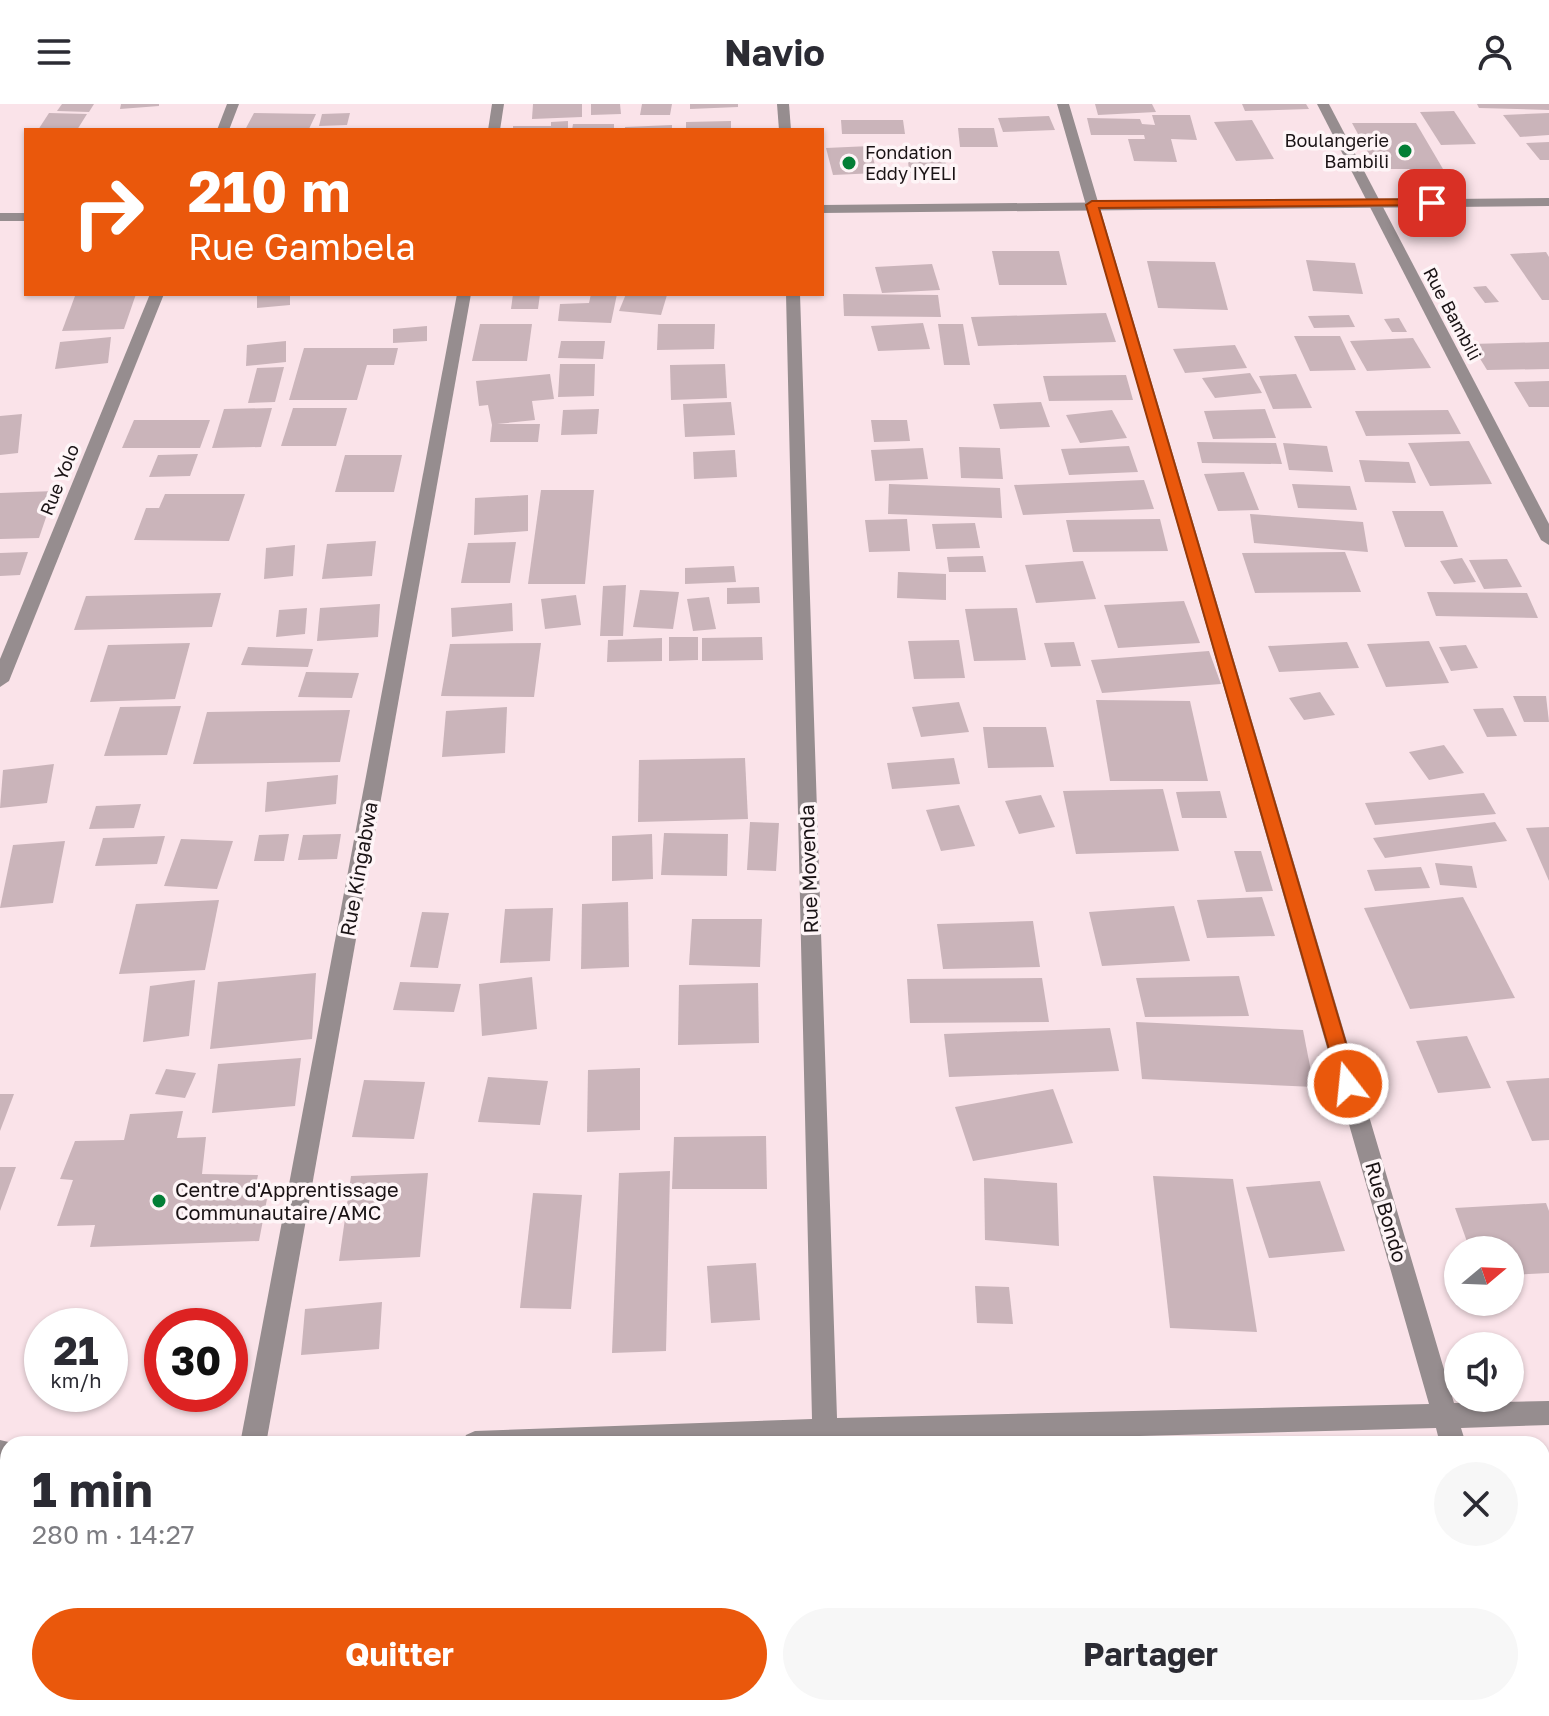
<!DOCTYPE html>
<html lang="fr">
<head>
<meta charset="utf-8">
<style>
  :root { --surface:#fff; --page:#f7f7f7; --text:#2b2b33; --muted:#7c7c81; --accent:#ea580c }
  body { margin:0; font-family:"Golos Text",sans-serif; background:var(--page); color:var(--text); height:100vh; display:flex; flex-direction:column; font-size:30px; white-space:nowrap }
  * { box-sizing:border-box; margin:0 }
  p { font-size:26px; color:var(--muted) }
  .icon { flex:none; width:44px; height:44px; fill:none; stroke:currentColor; stroke-width:2; stroke-linecap:round; stroke-linejoin:round }
  .map { position:relative; flex:1; overflow:hidden }
  .drawer { position:absolute; left:0px; top:1332px; width:1550px; height:280px; display:flex; flex-direction:column; background:var(--surface); border-radius:24px 24px 0 0; box-shadow:0 2px 6px #0004 }
  .drawer>* { flex:none }
  .guide { position:absolute; left:24px; top:24px; width:800px; height:168px; border-radius:0px; box-shadow:0 2px 6px #0004; background:#ea580c; color:#fff; overflow:hidden }
  .needle { width:52px; rotate:71deg }
  .buttons { position:absolute; left:1444px; top:1132px; display:grid; gap:16px }
  .buttons a { display:grid; place-items:center; width:80px; height:80px; border-radius:50%; background:var(--surface); box-shadow:0 2px 6px #0004; font-size:40px }
  .speed { position:absolute; left:24px; top:1204px; display:flex; gap:16px; font-size:40px; font-weight:700; text-align:center }
  .speed>* { display:grid; place-content:center; width:104px; height:104px; border-radius:50%; background:var(--surface); box-shadow:0 2px 6px #0004; line-height:1 }
  .speed small { font-size:20px; font-weight:400 }
  .speed .limit { border:12px solid #d22; background:#fff; color:#111 }
  .pin { position:absolute; display:grid; place-items:center; width:68px; height:68px; color:#fff; margin:-34px; border-radius:16px; box-shadow:0 4px 12px #0006 }
  .me { position:absolute; width:88px; margin:-44px; rotate:344deg; stroke-linejoin:round; filter:drop-shadow(0 0 6px #0008) }
  .turn { display:flex; align-items:center; gap:28px; height:168px; padding:0 32px; font-size:36px }
  .turn .icon { width:104px; height:104px; stroke-width:2.5 }
  .turn b { display:block; font-size:56px; line-height:68px }
  .round { display:grid; place-items:center; flex:none; width:84px; height:84px; border-radius:42px; background:var(--page) }
  .summary { display:flex; align-items:center; justify-content:space-between; height:136px; padding:0 32px }
  h1 { font-size:48px; font-weight:700; line-height:60px }
  .primary-button { display:flex; gap:16px; margin-top:auto; padding:16px 32px }
  .primary-button a { flex:1; height:92px; border-radius:48px; background:var(--accent); color:#fff; font-size:32px; font-weight:700; line-height:92px; text-align:center }
  .primary-button a+a { background:var(--page); color:var(--text) }
  header { display:flex; justify-content:space-between; align-items:center; height:104px; padding:0 32px; background:var(--surface); font-size:36px; font-weight:700 }
  .map>svg:first-child { display:block }
</style>
</head>
<body>
<header><svg class="icon" aria-label="menu" viewBox="0 0 24 24"><path d="M4 6h16M4 12h16M4 18h16"/></svg>Navio<svg class="icon" aria-label="person" viewBox="0 0 24 24"><circle cx="12" cy="8" r="4"/><path d="M4 21q1-7 8-7t8 7"/></svg></header>
<div class="map">
<svg width="1549" height="1612" viewBox="0 0 1549 1612">
  <rect width="100%" height="100%" fill="#fae3e9"/>
  <!-- building -->
  <g fill="#cab4ba">
    <polygon points="62,0 94,0 89,8 57,7"/>
    <polygon points="121,0 159,0 159,2 120,5"/>
    <polygon points="533,0 582,0 582,13 532,15"/>
    <polygon points="591,0 620,0 621,10 591,11"/>
    <polygon points="642,0 672,0 670,11 640,11"/>
    <polygon points="690,0 738,0 738,3 690,5"/>
    <polygon points="1095,0 1152,0 1156,8 1098,11"/>
    <polygon points="1242,0 1306,0 1309,5 1245,7"/>
    <polygon points="1477,0 1549,0 1549,6 1479,4"/>
    <polygon points="1454,7 1476,40 1441,41 1420,8"/>
    <polygon points="49,9 87,10 77,26 38,26"/>
    <polygon points="254,9 316,10 309,25 246,24"/>
    <polygon points="350,9 347,21 319,22 322,10"/>
    <polygon points="1549,9 1549,31 1520,33 1503,11"/>
    <polygon points="1152,11 1190,11 1197,36 1171,35 1177,58 1134,57 1128,35 1145,35 1144,31 1091,31 1087,14 1140,15 1142,20 1155,21"/>
    <polygon points="1049,12 1055,26 1003,28 998,14"/>
    <polygon points="841,16 903,16 905,30 842,30"/>
    <polygon points="1252,16 1274,55 1236,57 1214,18"/>
    <polygon points="568,17 568,26 513,26 513,22 551,22 551,18"/>
    <polygon points="731,17 731,26 686,26 686,18"/>
    <polygon points="1352,19 1416,19 1443,65 1377,65"/>
    <polygon points="573,20 614,20 614,26 572,26"/>
    <polygon points="672,21 672,26 625,26 625,23"/>
    <polygon points="958,24 994,24 998,43 960,43"/>
    <polygon points="1549,38 1549,56 1540,56 1526,39"/>
    <polygon points="870,42 877,69 833,71 826,44"/>
    <polygon points="907,42 943,42 947,69 909,69"/>
    <polygon points="992,147 1059,147 1067,181 999,181"/>
    <polygon points="1546,148 1549,153 1549,196 1542,196 1510,150"/>
    <polygon points="1306,156 1355,159 1363,190 1313,187"/>
    <polygon points="1147,157 1215,158 1228,206 1158,204"/>
    <polygon points="932,160 940,186 882,189 875,163"/>
    <polygon points="1486,182 1499,198 1485,199 1473,183"/>
    <polygon points="136,190 124,225 62,227 75,192"/>
    <polygon points="290,190 290,201 257,204 257,192"/>
    <polygon points="513,190 540,190 538,205 511,205"/>
    <polygon points="591,190 617,190 611,219 558,217 560,200 589,199"/>
    <polygon points="626,190 659,190 667,191 661,211 619,207"/>
    <polygon points="843,190 938,191 941,213 844,212"/>
    <polygon points="1106,209 1116,238 978,242 971,213"/>
    <polygon points="1349,211 1355,223 1314,224 1308,212"/>
    <polygon points="1399,214 1407,228 1392,228 1384,215"/>
    <polygon points="923,219 930,245 878,247 871,222"/>
    <polygon points="480,220 532,220 527,257 472,257"/>
    <polygon points="658,220 715,220 714,245 657,246"/>
    <polygon points="938,220 963,220 970,261 944,261"/>
    <polygon points="427,222 427,237 393,239 393,225"/>
    <polygon points="1294,232 1340,232 1356,266 1310,267"/>
    <polygon points="111,233 108,259 55,265 60,238"/>
    <polygon points="1413,234 1431,264 1367,267 1350,237"/>
    <polygon points="286,237 286,258 246,262 247,241"/>
    <polygon points="561,237 605,237 603,255 558,254"/>
    <polygon points="1549,238 1549,265 1487,266 1471,240"/>
    <polygon points="1235,241 1247,264 1185,269 1173,245"/>
    <polygon points="304,244 398,244 394,261 367,261 357,296 289,296"/>
    <polygon points="560,260 595,260 594,292 558,293"/>
    <polygon points="725,260 727,294 671,296 670,261"/>
    <polygon points="284,263 275,298 248,299 257,264"/>
    <polygon points="1250,269 1262,289 1215,294 1202,274"/>
    <polygon points="550,270 554,295 532,297 535,316 497,320 540,320 538,338 490,338 492,321 488,301 479,302 476,277"/>
    <polygon points="1296,270 1312,304 1273,305 1259,272"/>
    <polygon points="1126,271 1133,296 1049,297 1043,272"/>
    <polygon points="1549,277 1549,303 1529,303 1514,278"/>
    <polygon points="731,298 735,331 685,333 683,300"/>
    <polygon points="1041,298 1050,323 1000,325 993,300"/>
    <polygon points="272,304 261,343 212,344 224,305"/>
    <polygon points="293,304 347,304 336,342 281,342"/>
    <polygon points="599,305 597,330 561,331 563,306"/>
    <polygon points="1265,305 1276,334 1213,335 1204,307"/>
    <polygon points="1112,306 1127,334 1080,339 1066,311"/>
    <polygon points="1448,306 1461,330 1366,332 1355,307"/>
    <polygon points="22,310 18,349 0,351 0,312"/>
    <polygon points="134,316 210,316 200,344 122,344"/>
    <polygon points="871,316 907,316 910,337 874,338"/>
    <polygon points="1469,337 1492,380 1430,382 1408,339"/>
    <polygon points="1197,338 1276,339 1282,360 1202,359"/>
    <polygon points="1283,339 1327,342 1333,368 1289,366"/>
    <polygon points="1129,342 1138,368 1069,371 1061,345"/>
    <polygon points="959,343 1000,344 1003,375 961,374"/>
    <polygon points="923,344 928,375 875,377 871,346"/>
    <polygon points="735,346 737,373 694,375 693,348"/>
    <polygon points="198,350 190,372 149,373 158,351"/>
    <polygon points="345,351 402,351 394,388 335,388"/>
    <polygon points="1359,356 1409,358 1416,379 1365,378"/>
    <polygon points="1244,368 1259,406 1218,407 1204,370"/>
    <polygon points="1144,376 1154,405 1023,411 1014,381"/>
    <polygon points="889,380 1000,384 1002,414 888,410"/>
    <polygon points="1292,380 1350,382 1357,406 1298,404"/>
    <polygon points="541,386 594,386 585,480 528,480"/>
    <polygon points="55,387 39,434 0,435 0,389"/>
    <polygon points="165,390 245,390 229,437 134,436 146,404 159,404"/>
    <polygon points="528,391 528,427 474,431 475,394"/>
    <polygon points="1392,407 1443,407 1458,443 1405,443"/>
    <polygon points="1250,410 1363,418 1368,448 1254,439"/>
    <polygon points="907,415 910,447 869,448 865,416"/>
    <polygon points="1160,415 1168,447 1073,448 1066,416"/>
    <polygon points="975,419 980,444 936,445 932,420"/>
    <polygon points="376,437 372,472 322,475 327,440"/>
    <polygon points="516,438 510,479 461,479 468,439"/>
    <polygon points="295,441 293,472 264,475 266,444"/>
    <polygon points="28,448 20,471 0,472 0,449"/>
    <polygon points="1345,448 1361,488 1255,489 1242,449"/>
    <polygon points="983,452 986,468 949,468 947,453"/>
    <polygon points="1462,454 1476,478 1454,480 1440,457"/>
    <polygon points="1507,455 1522,483 1484,485 1469,456"/>
    <polygon points="1083,457 1096,495 1036,499 1025,461"/>
    <polygon points="734,462 736,478 685,480 685,464"/>
    <polygon points="898,468 946,470 946,496 897,494"/>
    <polygon points="626,481 623,532 600,532 603,482"/>
    <polygon points="759,483 760,499 727,500 727,484"/>
    <polygon points="640,486 679,488 673,525 633,523"/>
    <polygon points="1427,488 1527,489 1538,514 1436,512"/>
    <polygon points="221,489 212,523 74,526 86,492"/>
    <polygon points="576,491 581,521 545,525 541,495"/>
    <polygon points="709,493 716,525 693,527 687,495"/>
    <polygon points="1184,497 1200,539 1118,544 1104,501"/>
    <polygon points="512,499 513,527 452,533 451,504"/>
    <polygon points="380,500 378,533 317,537 320,504"/>
    <polygon points="307,504 305,530 276,533 279,506"/>
    <polygon points="1017,504 1026,556 974,557 965,505"/>
    <polygon points="669,533 698,533 698,556 669,557"/>
    <polygon points="762,533 763,556 702,557 702,534"/>
    <polygon points="662,534 662,557 607,558 608,536"/>
    <polygon points="959,536 965,574 914,575 908,537"/>
    <polygon points="1429,537 1449,579 1386,583 1367,540"/>
    <polygon points="1074,538 1081,562 1051,563 1044,539"/>
    <polygon points="1347,538 1359,564 1279,568 1268,542"/>
    <polygon points="190,539 175,595 90,598 108,541"/>
    <polygon points="541,539 534,593 441,592 450,540"/>
    <polygon points="1466,541 1478,564 1451,567 1439,543"/>
    <polygon points="248,543 313,545 308,563 241,561"/>
    <polygon points="1209,547 1221,580 1102,589 1091,556"/>
    <polygon points="306,568 359,569 352,594 298,593"/>
    <polygon points="1320,588 1335,611 1304,616 1289,594"/>
    <polygon points="1513,592 1546,592 1549,618 1524,618"/>
    <polygon points="1096,596 1190,597 1208,677 1110,677"/>
    <polygon points="959,598 969,628 921,633 912,603"/>
    <polygon points="181,602 167,651 104,652 120,603"/>
    <polygon points="507,603 505,649 442,653 446,607"/>
    <polygon points="1503,604 1517,632 1487,633 1473,605"/>
    <polygon points="350,606 340,658 193,660 207,608"/>
    <polygon points="983,623 1046,623 1054,663 988,664"/>
    <polygon points="1444,641 1464,669 1429,676 1409,648"/>
    <polygon points="745,654 748,715 638,718 639,656"/>
    <polygon points="954,654 960,680 892,685 887,659"/>
    <polygon points="54,660 47,699 0,704 3,666"/>
    <polygon points="338,671 336,700 265,708 267,678"/>
    <polygon points="1163,685 1179,747 1076,750 1063,687"/>
    <polygon points="1220,687 1227,714 1182,714 1176,688"/>
    <polygon points="1484,689 1496,710 1375,721 1365,699"/>
    <polygon points="1041,691 1055,723 1019,730 1005,697"/>
    <polygon points="141,700 134,724 89,725 96,702"/>
    <polygon points="959,701 975,742 941,747 926,706"/>
    <polygon points="750,718 779,719 776,767 747,766"/>
    <polygon points="1495,718 1507,737 1385,754 1373,734"/>
    <polygon points="1549,723 1549,777 1526,724"/>
    <polygon points="664,729 728,730 727,772 661,771"/>
    <polygon points="289,730 284,757 254,757 259,731"/>
    <polygon points="341,730 337,755 298,756 303,731"/>
    <polygon points="652,730 653,775 612,777 612,732"/>
    <polygon points="165,732 157,760 95,762 103,734"/>
    <polygon points="181,735 233,737 217,785 164,782"/>
    <polygon points="65,737 53,799 0,804 13,741"/>
    <polygon points="1234,747 1261,747 1273,787 1246,788"/>
    <polygon points="1435,759 1472,762 1477,784 1440,781"/>
    <polygon points="1421,763 1430,784 1375,787 1367,766"/>
    <polygon points="1262,793 1275,832 1207,834 1197,796"/>
    <polygon points="1463,793 1515,894 1410,905 1364,804"/>
    <polygon points="219,796 205,866 119,870 136,800"/>
    <polygon points="628,798 629,863 581,865 582,800"/>
    <polygon points="1174,802 1190,857 1102,862 1089,808"/>
    <polygon points="553,804 550,857 500,859 505,805"/>
    <polygon points="422,808 449,809 438,864 410,863"/>
    <polygon points="692,815 762,815 760,863 689,861"/>
    <polygon points="1033,817 1040,863 943,865 937,820"/>
    <polygon points="316,869 312,935 210,945 218,878"/>
    <polygon points="1239,872 1249,912 1145,913 1136,874"/>
    <polygon points="532,873 537,925 482,932 479,880"/>
    <polygon points="1042,874 1049,918 910,919 907,875"/>
    <polygon points="195,876 189,932 143,938 150,882"/>
    <polygon points="400,878 461,880 454,908 393,906"/>
    <polygon points="758,879 759,939 678,941 679,881"/>
    <polygon points="1136,918 1303,926 1314,983 1142,975"/>
    <polygon points="1110,924 1119,967 949,973 944,930"/>
    <polygon points="1467,932 1491,984 1438,989 1416,937"/>
    <polygon points="301,954 295,1002 212,1009 218,960"/>
    <polygon points="640,964 640,1026 587,1028 588,966"/>
    <polygon points="166,965 196,969 185,994 155,990"/>
    <polygon points="488,973 548,977 540,1021 478,1018"/>
    <polygon points="1549,974 1549,1036 1532,1037 1506,977"/>
    <polygon points="364,976 425,978 414,1035 352,1033"/>
    <polygon points="1053,985 1073,1039 973,1057 955,1003"/>
    <polygon points="0,990 14,990 0,1027"/>
    <polygon points="183,1007 177,1034 206,1033 202,1070 258,1071 253,1095 267,1095 259,1137 90,1143 95,1121 57,1122 73,1076 60,1075 75,1037 124,1036 130,1010"/>
    <polygon points="766,1032 767,1085 672,1085 674,1033"/>
    <polygon points="0,1063 16,1063 0,1107"/>
    <polygon points="670,1067 666,1247 612,1249 619,1069"/>
    <polygon points="428,1069 420,1153 339,1157 351,1072"/>
    <polygon points="1153,1072 1233,1075 1257,1228 1170,1224"/>
    <polygon points="984,1074 1057,1079 1059,1142 985,1136"/>
    <polygon points="1320,1077 1345,1147 1269,1154 1246,1083"/>
    <polygon points="533,1089 582,1091 571,1205 520,1204"/>
    <polygon points="1546,1099 1549,1107 1549,1169 1510,1171 1510,1146 1470,1146 1455,1104"/>
    <polygon points="756,1159 760,1216 711,1219 707,1162"/>
    <polygon points="975,1182 1009,1183 1013,1220 977,1219"/>
    <polygon points="382,1198 379,1245 301,1251 305,1205"/>
    <polygon points="1542,1389 1545,1389 1549,1401 1548,1498 1542,1477"/>
    <polygon points="8,1440 8,1573 0,1574 0,1441"/>
    <polygon points="418,1604 438,1604 439,1612 387,1612"/>
    <polygon points="472,1604 521,1604 519,1612 470,1612"/>
    <polygon points="1281,1604 1371,1604 1373,1612 1282,1612"/>
  </g>
  <g fill="none" stroke-linecap="round" stroke-linejoin="round">
    <!-- minor -->
    <g fill="#968d8f" fill-rule="evenodd">
      <polygon points="227,0 239,0 229,26 217,26"/>
      <polygon points="492,0 504,0 500,26 488,26"/>
      <polygon points="777,0 789,0 791,26 779,26"/>
      <polygon points="1057,0 1069,0 1454,1299 1549,1297 1549,1321 1461,1324 1466,1340 1440,1340 1436,1324 838,1340 462,1340 466,1331 475,1327 812,1315 786,190 800,190 837,1314 1429,1300"/>
      <polygon points="1317,0 1329,0 1549,420 1549,441 1541,436"/>
      <polygon points="150,190 164,190 9,577 0,583 0,555"/>
      <polygon points="457,190 471,190 266,1340 240,1340"/>
      <polygon points="0,1336 17,1340 8,1340 8,1362 0,1362"/>
      <polygon points="1542,1594 1549,1612 1522,1612 1519,1604 1542,1604"/>
      <polygon points="193,1604 221,1604 220,1612 192,1612"/>
      <polygon points="828,1604 856,1604 857,1612 829,1612"/>
    </g>
    <!-- tertiary -->
    <g fill="#968d8f" fill-rule="evenodd">
      <polygon points="1549,94 1549,102 822,109 822,101"/>
      <rect x="0" y="109" width="26" height="8"/>
    </g>
  </g>
  <!-- route -->
  <polygon fill="#ea580c" stroke="#983908" stroke-width="2" points="1432,95 1436,96 1436,101 1099,104 1358,980 1355,986 1348,989 1341,986 1339,980 1086,101 1092,97"/>
  <!-- markers -->
  <g fill="#037e36" stroke="#fef5f7" stroke-width="3">
    <circle cx="1405" cy="47" r="8"/>
    <circle cx="849" cy="59" r="8"/>
    <circle cx="159" cy="1097" r="8"/>
  </g>
  <g text-anchor="middle" stroke-width="7" stroke-linejoin="round" paint-order="stroke">
    <!-- far-poi labels -->
    <g font-size="18" fill="#1a1315" stroke="#fef5f7" text-anchor="end">
      <text x="1389" y="43">Boulangerie<tspan x="1389" dy="21">Bambili</tspan></text>
      <text x="865" y="55" text-anchor="start">Fondation<tspan x="865" dy="21">Eddy IYELI</tspan></text>
    </g>
    <!-- far-street labels -->
    <g font-size="18" fill="#1a1315" stroke="#fef5f7">
      <text transform="translate(1452 210) rotate(62)" y="6">Rue Bambili</text>
      <text transform="translate(60 376) rotate(-68)" y="6">Rue Yolo</text>
    </g>
    <!-- street labels -->
    <g font-size="20" fill="#1a1315" stroke="#fef5f7">
      <text transform="translate(359 765) rotate(-80)" y="7">Rue Kingabwa</text>
      <text transform="translate(809 765) rotate(-92)" y="7">Rue Movenda</text>
      <text transform="translate(1386 1108) rotate(74)" y="7">Rue Bondo</text>
    </g>
    <!-- poi labels -->
    <g font-size="20" fill="#1a1315" stroke="#fef5f7" text-anchor="start">
      <text x="175" y="1093">Centre d'Apprentissage<tspan x="175" dy="23">Communautaire/AMC</tspan></text>
    </g>
  </g>
</svg>
<div class="buttons">
<a><svg class="needle" viewBox="-14 -14 28 28"><path d="M0-13l5 13h-10z" fill="#e53935"/><path d="M0 13l5-13h-10z" fill="#7c7c81"/></svg></a>
<a><svg class="icon" aria-label="sound" viewBox="0 0 24 24"><path d="M4 9h4l5-4v14l-5-4H4zM17 9q2 3 0 6"/></svg></a>
</div>
<div class="speed"><div>21<small>km/h</small></div><div class="limit">30</div></div>
<div class="pin" style="left:1432px;top:99px;background:#d93025"><svg class="icon" aria-label="arrive" viewBox="0 0 24 24"><path d="M6 21V4h12l-3 4 3 4H6"/></svg></div>
<svg class="me" style="left:1348px;top:980px" viewBox="-20 -20 40 40"><circle r="17" fill="#ea580c" stroke="#fff" stroke-width="3"/><path d="M0-11L8 9 0 5-8 9z" fill="#fff"/></svg>
<div class="guide">
<div class="turn"><svg class="icon" aria-label="right" viewBox="0 0 24 24"><path d="M7 20v-9h11M14 6l5 5-5 5"/></svg><div><b>210 m</b>Rue Gambela</div></div>
</div>
<section class="drawer">
<div class="summary"><div><h1>1 min</h1><p>280 m · 14:27</p></div><a class="round"><svg class="icon" aria-label="close" viewBox="0 0 24 24"><path d="M6 6l12 12M18 6L6 18"/></svg></a></div>
<div class="primary-button"><a>Quitter</a><a>Partager</a></div>
</section>
</div>
</body>
</html>
